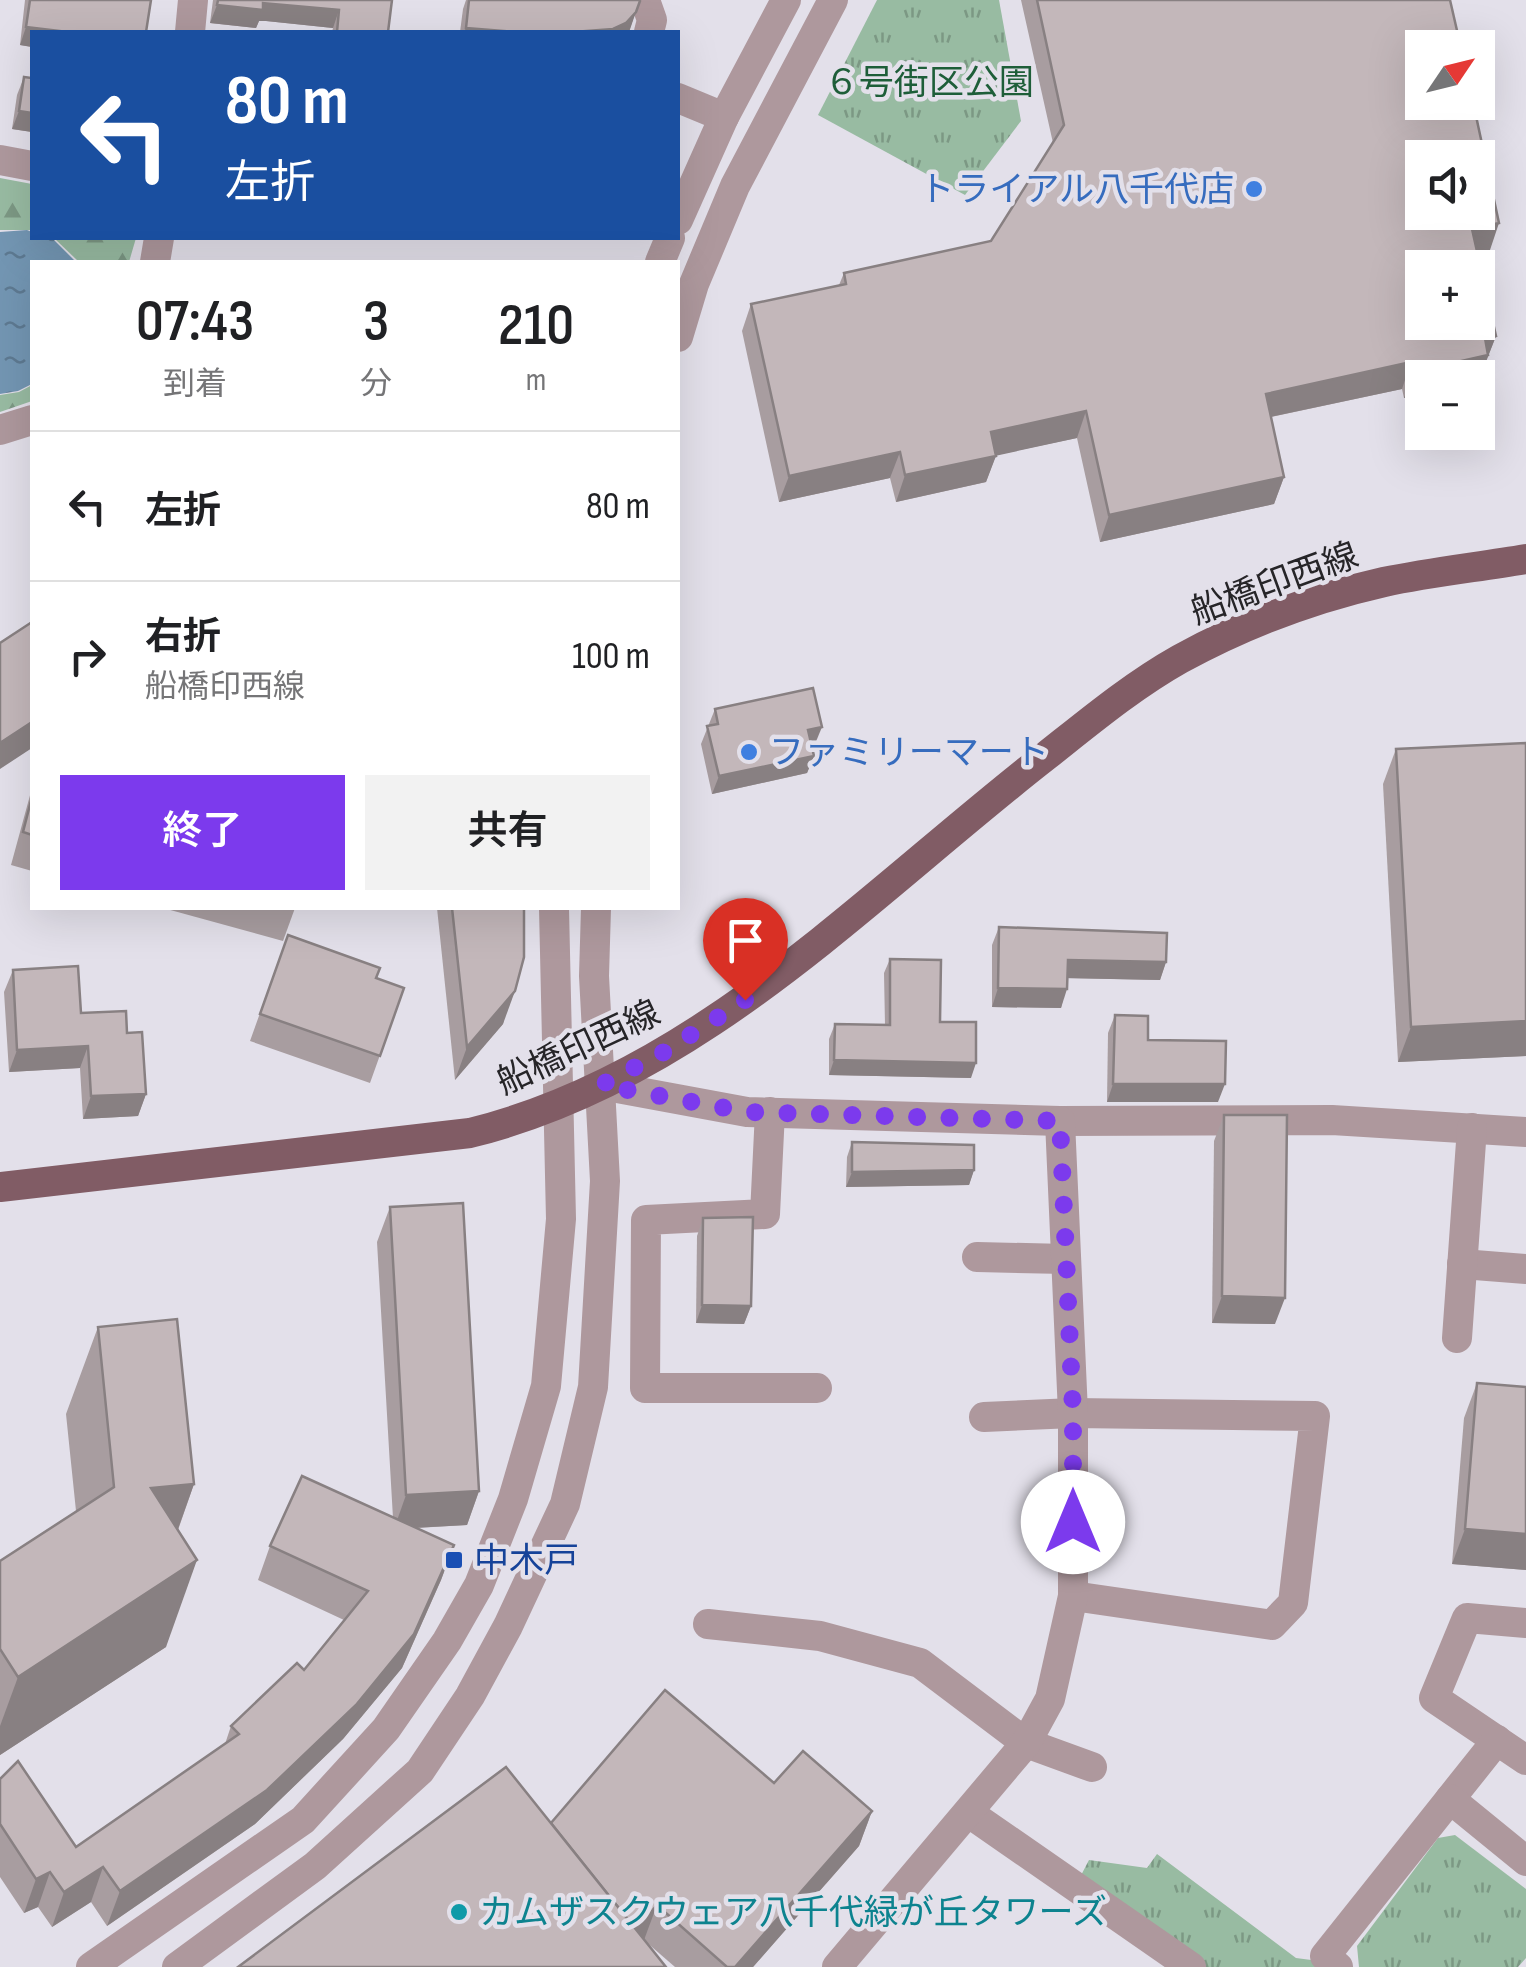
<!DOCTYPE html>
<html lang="ja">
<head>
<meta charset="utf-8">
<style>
  :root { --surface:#fff; --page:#f2f2f2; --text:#202124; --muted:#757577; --line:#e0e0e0; --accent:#7c3aed }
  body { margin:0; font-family:"Sofia Sans Condensed","Noto Sans JP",sans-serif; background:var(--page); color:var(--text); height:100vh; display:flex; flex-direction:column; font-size:38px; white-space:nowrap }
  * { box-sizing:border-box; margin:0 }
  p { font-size:32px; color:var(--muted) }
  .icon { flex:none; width:55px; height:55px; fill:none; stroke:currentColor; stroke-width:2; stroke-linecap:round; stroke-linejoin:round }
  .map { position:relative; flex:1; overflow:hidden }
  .sheet { position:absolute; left:30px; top:260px; width:650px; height:650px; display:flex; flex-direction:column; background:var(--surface); border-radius:0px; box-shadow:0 10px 40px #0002 }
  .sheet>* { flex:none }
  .hud { position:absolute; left:30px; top:30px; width:650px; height:210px; border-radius:0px; box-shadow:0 10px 40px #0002; background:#1a4fa0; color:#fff; overflow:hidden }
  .needle { width:65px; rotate:55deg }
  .controls { position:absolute; left:1405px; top:30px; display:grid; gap:20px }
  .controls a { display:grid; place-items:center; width:90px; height:90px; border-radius:0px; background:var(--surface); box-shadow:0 10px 40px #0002; font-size:50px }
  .pin { position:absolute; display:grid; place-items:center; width:85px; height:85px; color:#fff; margin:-102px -42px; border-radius:50% 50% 50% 0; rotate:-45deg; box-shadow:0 0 10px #0007 }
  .pin .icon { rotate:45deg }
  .me { position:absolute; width:110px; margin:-55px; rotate:0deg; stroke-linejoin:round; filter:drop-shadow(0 0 8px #0008) }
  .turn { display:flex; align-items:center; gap:35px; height:210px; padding:0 30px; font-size:45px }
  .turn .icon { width:130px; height:130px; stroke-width:2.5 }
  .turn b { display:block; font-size:70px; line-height:85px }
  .eta { display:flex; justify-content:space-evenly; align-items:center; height:170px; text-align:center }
  .eta b { font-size:60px; font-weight:600; line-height:70px }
  .primary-button { display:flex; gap:20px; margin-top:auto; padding:20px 30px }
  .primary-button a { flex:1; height:115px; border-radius:0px; background:var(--accent); color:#fff; font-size:40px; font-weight:600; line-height:115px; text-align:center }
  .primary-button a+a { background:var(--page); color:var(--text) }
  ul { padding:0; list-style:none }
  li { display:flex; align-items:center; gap:30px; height:150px; padding:0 30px; border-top:2px solid var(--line) }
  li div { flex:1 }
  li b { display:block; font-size:38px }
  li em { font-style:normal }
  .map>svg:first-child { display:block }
</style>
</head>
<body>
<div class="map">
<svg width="1526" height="1967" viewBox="0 0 1526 1967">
  <defs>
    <pattern id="forest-firs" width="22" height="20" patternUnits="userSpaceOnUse" patternTransform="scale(2.5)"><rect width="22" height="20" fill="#98bba2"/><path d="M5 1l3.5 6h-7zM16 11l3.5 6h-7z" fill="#7c9884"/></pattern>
    <pattern id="park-tufts" width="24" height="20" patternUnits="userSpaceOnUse" patternTransform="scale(2.5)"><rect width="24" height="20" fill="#98bba2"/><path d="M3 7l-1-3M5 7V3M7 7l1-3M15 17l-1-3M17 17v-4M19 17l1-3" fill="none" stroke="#7c9884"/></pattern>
    <pattern id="water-ripples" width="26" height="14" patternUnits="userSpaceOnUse" patternTransform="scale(2.5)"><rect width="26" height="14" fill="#7396b3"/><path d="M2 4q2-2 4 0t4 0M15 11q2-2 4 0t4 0" fill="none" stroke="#5e7a92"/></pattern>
  </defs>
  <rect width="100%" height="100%" fill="#e3e0ea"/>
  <!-- forest -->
  <g fill="url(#forest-firs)">
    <polygon points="0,178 32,184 32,230 0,230"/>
    <polygon points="54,238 136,238 129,262 79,262"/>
    <polygon points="32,385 32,401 0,412 0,395 19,392"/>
  </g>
  <!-- park -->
  <g fill="url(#park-tufts)">
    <polygon points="877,0 999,0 1021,121 965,195 818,115"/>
    <polygon points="1455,1835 1526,1889 1526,1958 1518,1967 1359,1967 1357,1946 1438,1838"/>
    <polygon points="1157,1854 1296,1958 1319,1961 1327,1967 1200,1967 1077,1883 1089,1860 1147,1868"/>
  </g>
  <!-- water -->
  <polygon fill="url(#water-ripples)" points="27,230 32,232 32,238 54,240 76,262 32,262 32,384 18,391 0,394 0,232"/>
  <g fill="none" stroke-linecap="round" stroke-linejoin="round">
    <!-- minor -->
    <g stroke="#ae989d" stroke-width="30">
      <polyline points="645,0 652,20 649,32"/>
      <polyline points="190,32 193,0"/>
      <polyline points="678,98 724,117"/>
      <polyline points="0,160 32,166"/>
      <polyline points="678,220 724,117 786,0"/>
      <polyline points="155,262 159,238"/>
      <polyline points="660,262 670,238"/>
      <polyline points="678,337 694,284 735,186 833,0"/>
      <polyline points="0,430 32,420"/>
      <polyline points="601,1085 747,1112 1060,1121 1332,1120 1526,1132"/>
      <polyline points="770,1112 765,1214 646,1220 645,1388 817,1388"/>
      <polyline points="977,1257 1066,1259"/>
      <polyline points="1462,1264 1526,1269"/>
      <polyline points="1457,1338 1472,1128"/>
      <polyline points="984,1417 1073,1413 1315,1416 1293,1603 1272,1625 1073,1596"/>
      <polyline points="1526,1623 1467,1618 1434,1698 1526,1760"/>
      <polyline points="708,1624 820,1636 920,1663 1026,1743 1092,1767"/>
      <polyline points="1450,1799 1497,1740"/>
      <polyline points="969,1813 1191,1967"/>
      <polyline points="91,1967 303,1820 386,1729 447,1641 479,1585 513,1499 546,1386 561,1219 554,908"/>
      <polyline points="177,1967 315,1866 420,1771 470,1696 508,1626 565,1504 593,1387 605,1181 594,976 596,908"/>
      <polyline points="837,1967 1026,1743 1050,1699 1073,1596 1073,1413 1060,1121"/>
      <polyline points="1338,1967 1325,1956 1450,1799 1526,1861"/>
    </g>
    <!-- major -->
    <path stroke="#815c65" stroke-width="30" d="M0 1187 470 1133C698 1077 866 896 1046 756 1089 722 1132 686 1180 659 1244 624 1313 598 1384 582 1431 572 1479 567 1526 559"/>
  </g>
  <!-- wall -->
  <g fill="#a89da0">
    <polygon points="25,0 151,0 146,32 32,32 32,47 20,45"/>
    <polygon points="213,0 392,0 388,32 332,32 333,28 266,21 259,21 256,28 210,23"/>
    <polygon points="466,0 639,0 629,32 460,32 463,9"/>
    <polygon points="1021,0 1450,0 1490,250 1478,252 1496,336 1478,382 1478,378 1422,378 1422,394 1404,398 1402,389 1271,417 1284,477 1274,504 1100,542 1077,438 996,455 986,482 896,502 890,478 779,502 742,331 751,304 839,285 844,273 991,241 1053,143"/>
    <polygon points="24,77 32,78 32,132 12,129 17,95"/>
    <polygon points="715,709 815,744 811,745 814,756 807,773 712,794 701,744"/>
    <polygon points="1526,743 1526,1056 1398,1062 1383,784 1396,749"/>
    <polygon points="32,788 32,871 11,865"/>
    <polygon points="163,908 295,908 283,941"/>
    <polygon points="437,908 524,908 503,1024 455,1080"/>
    <polygon points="999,927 1166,962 1160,980 1068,978 1061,1008 992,1007 992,945"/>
    <polygon points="288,935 376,978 404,988 370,1083 250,1041"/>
    <polygon points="890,959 940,1022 971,1078 829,1075 829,1039 835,1024 885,1025 884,973"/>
    <polygon points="13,970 81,1013 127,1033 146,1094 138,1116 83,1119 80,1068 9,1072 4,992"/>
    <polygon points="1115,1015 1148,1040 1218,1102 1107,1102 1108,1033"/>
    <polygon points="1224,1115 1275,1324 1212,1323 1214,1141"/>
    <polygon points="852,1142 974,1170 969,1185 846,1187 847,1157"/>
    <polygon points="390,1207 479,1491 467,1525 416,1528 454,1545 441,1580 402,1668 343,1739 255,1824 107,1926 91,1902 52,1927 38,1907 24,1913 0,1877 0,1779 76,1847 225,1744 231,1726 304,1670 344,1620 258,1580 270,1546 393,1518 377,1242"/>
    <polygon points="703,1218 751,1306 744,1324 696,1323 697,1236"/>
    <polygon points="98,1327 194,1484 178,1530 166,1647 0,1755 0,1561 76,1511 66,1414"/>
    <polygon points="1477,1383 1526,1387 1526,1570 1452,1564 1464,1418"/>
    <polygon points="774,1783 872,1811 859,1846 753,1967 675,1967 645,1941 551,1823"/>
  </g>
  <!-- shaded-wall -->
  <g fill="#888082">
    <polygon points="273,3 339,10 333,28 266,21 259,21 256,28 210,23 217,5"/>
    <polygon points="636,12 629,32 573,32"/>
    <polygon points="26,27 68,32 32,32 32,47 20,45"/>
    <polygon points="466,28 515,32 464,32"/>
    <polygon points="19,111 32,113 32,132 12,129"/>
    <polygon points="1499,223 1490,250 1463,255 1472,229"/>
    <polygon points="1496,336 1478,382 1478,378 1422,378 1422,394 1404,398 1413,372 1485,338"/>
    <polygon points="1411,362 1402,389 1256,420 1266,394"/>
    <polygon points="1086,411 1077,438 981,459 991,432"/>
    <polygon points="900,452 890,478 779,502 789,476"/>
    <polygon points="996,456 986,482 896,502 905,475"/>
    <polygon points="1284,477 1274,504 1100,542 1109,515"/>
    <polygon points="32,722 32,748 0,769 0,743"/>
    <polygon points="822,727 815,744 802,747 808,730"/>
    <polygon points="814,756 807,773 712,794 719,776"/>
    <polygon points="1068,960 1166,962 1160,980 1061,978"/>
    <polygon points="998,988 1067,989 1061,1008 992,1007"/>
    <polygon points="515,991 503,1024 455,1080 467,1047"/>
    <polygon points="1526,1021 1526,1056 1398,1062 1411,1027"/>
    <polygon points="88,1046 80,1068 9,1072 17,1050"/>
    <polygon points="834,1060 976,1063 971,1078 829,1075"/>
    <polygon points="1113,1084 1225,1084 1218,1102 1107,1102"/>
    <polygon points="146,1094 138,1116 83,1119 91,1096"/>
    <polygon points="974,1170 969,1185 846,1187 852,1172"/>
    <polygon points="1222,1296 1285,1298 1275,1324 1212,1323"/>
    <polygon points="702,1305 751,1306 744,1324 696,1323"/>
    <polygon points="194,1484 163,1571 151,1488"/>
    <polygon points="479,1491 467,1525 394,1529 406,1495"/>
    <polygon points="1465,1529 1526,1534 1526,1570 1452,1564"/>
    <polygon points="454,1545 441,1580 402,1668 343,1739 255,1824 107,1926 120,1891"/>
    <polygon points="197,1560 166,1647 0,1755 0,1726 18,1677"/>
    <polygon points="872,1811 859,1846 753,1967 735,1967"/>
    <polygon points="103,1867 91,1902 52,1927 64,1892"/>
    <polygon points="50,1872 38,1907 24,1913 36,1879"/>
    <polygon points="657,1905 644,1940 624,1963 637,1928"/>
  </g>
  <!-- building -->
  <g fill="#c3b7ba" stroke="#888082" stroke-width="2.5" fill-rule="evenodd">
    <polygon points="30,0 151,0 146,32 151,32 68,32 26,27"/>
    <polygon points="218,0 392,0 388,32 337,32 339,10 263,3 263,10 217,5"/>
    <polygon points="469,0 639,0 640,1 636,12 626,23 613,29 573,32 515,32 466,28"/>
    <path d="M1037 0H1450L1461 48H1422V102H1473L1499 223 1472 229 1496 336 1485 338 1488 355 1413 372 1411 362 1266 394 1284 477 1109 515 1086 411 991 432 996 456 905 475 900 452 789 476 751 304 846 284 844 273 991 241 1064 125ZM1422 158H1478V212H1422ZM1422 268H1478V322H1422Z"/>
    <polygon points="24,77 32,78 32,113 19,111"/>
    <polygon points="32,622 32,722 0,743 0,643"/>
    <polygon points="813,688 822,727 808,730 814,756 719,776 707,726 718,724 715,709"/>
    <polygon points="1526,743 1526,1021 1411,1027 1396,749"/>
    <polygon points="32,797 32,835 23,832"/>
    <polygon points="452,908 524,908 524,957 515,991 467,1047"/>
    <polygon points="999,927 1167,933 1166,962 1068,960 1067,989 998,988"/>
    <polygon points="288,935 380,968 376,978 404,988 380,1056 260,1014"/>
    <polygon points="890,959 941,960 940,1022 976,1022 976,1063 834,1060 835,1024 890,1025"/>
    <polygon points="78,966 81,1013 126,1011 127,1033 142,1032 146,1094 91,1096 88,1046 17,1050 13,970"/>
    <polygon points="1115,1015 1148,1016 1148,1040 1226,1041 1225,1084 1113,1084"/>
    <polygon points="1224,1115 1287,1115 1285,1298 1222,1296"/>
    <polygon points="852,1142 974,1145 974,1170 852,1172"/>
    <polygon points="463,1203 479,1491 406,1495 390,1207"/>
    <polygon points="753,1217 751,1306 702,1305 703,1218"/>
    <polygon points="177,1319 194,1484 151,1488 197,1560 18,1677 0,1649 0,1561 114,1487 98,1327"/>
    <polygon points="1477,1383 1526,1387 1526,1534 1465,1529"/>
    <polygon points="302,1476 454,1545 414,1634 356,1705 267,1790 120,1891 103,1867 64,1892 50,1872 36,1879 0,1824 0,1779 18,1761 76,1847 239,1734 231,1726 297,1663 304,1670 368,1591 270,1546"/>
    <polygon points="665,1690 774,1783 803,1751 872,1811 735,1967 727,1967 657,1905 637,1928 630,1922 551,1823"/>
    <polygon points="506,1767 666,1967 238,1967"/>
  </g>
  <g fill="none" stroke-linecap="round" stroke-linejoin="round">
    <!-- route -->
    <polyline stroke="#7c3aed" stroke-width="18" stroke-dasharray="0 32.4" points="745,1000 664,1052 601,1085 747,1112 1060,1121 1073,1412 1073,1522"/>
  </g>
  <!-- markers -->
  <g fill="#3f7fe0" stroke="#e3e0ea" stroke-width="4">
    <circle cx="1254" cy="189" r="10"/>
    <circle cx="749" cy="752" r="10"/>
  </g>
  <rect fill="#1a4fb4" stroke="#e3e0ea" stroke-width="4" x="444" y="1550" width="20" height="20" rx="5"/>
  <circle fill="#0f9aa8" stroke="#e3e0ea" stroke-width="4" cx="459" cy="1912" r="10"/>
  <g text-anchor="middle" stroke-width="9" stroke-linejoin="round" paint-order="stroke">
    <!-- park labels -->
    <g font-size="35" fill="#1e5e39" stroke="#e3e0ea">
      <text x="929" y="94">６号街区公園</text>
    </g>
    <!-- shop labels -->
    <g font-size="35" fill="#366cbe" stroke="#e3e0ea" text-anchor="end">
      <text x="1234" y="201">トライアル八千代店</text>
      <text x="769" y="764" text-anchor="start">ファミリーマート</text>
    </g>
    <!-- street labels -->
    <g font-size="35" fill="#262528" stroke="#e3e0ea">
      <text transform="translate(1274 583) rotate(-20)" y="12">船橋印西線</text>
      <text transform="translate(578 1047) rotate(-25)" y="12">船橋印西線</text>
    </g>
    <!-- transit labels -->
    <g font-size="35" fill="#164399" stroke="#e3e0ea" text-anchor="start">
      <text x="474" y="1572">中木戸</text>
    </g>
    <!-- culture labels -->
    <g font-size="35" fill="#0d838f" stroke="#e3e0ea" text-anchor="start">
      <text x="479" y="1924">カムザスクウェア八千代緑が丘タワーズ</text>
    </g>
  </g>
</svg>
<div class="controls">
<a><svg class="needle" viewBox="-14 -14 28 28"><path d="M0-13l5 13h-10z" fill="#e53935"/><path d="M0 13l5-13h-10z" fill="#757577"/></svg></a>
<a><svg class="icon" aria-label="sound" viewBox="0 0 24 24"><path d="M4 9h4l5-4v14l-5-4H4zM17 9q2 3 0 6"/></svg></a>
<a>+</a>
<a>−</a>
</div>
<div class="pin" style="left:745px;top:1000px;background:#d93025"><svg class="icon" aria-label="arrive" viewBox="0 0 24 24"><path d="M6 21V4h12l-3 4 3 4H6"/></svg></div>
<svg class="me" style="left:1073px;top:1522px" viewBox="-20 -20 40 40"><circle r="19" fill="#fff"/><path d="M0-13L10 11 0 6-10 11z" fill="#7c3aed"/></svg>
<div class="hud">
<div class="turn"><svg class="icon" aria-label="left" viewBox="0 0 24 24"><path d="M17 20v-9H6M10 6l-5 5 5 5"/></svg><div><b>80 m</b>左折</div></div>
</div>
<section class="sheet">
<div class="eta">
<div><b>07:43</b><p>到着</p></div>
<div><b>3</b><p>分</p></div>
<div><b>210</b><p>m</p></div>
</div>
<ul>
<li><svg class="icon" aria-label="left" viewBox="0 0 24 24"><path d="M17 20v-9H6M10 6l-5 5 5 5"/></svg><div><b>左折</b></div><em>80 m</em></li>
<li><svg class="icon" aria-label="right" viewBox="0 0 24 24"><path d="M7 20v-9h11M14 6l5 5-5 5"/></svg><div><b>右折</b><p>船橋印西線</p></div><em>100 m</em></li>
</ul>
<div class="primary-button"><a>終了</a><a>共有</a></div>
</section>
</div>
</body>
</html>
